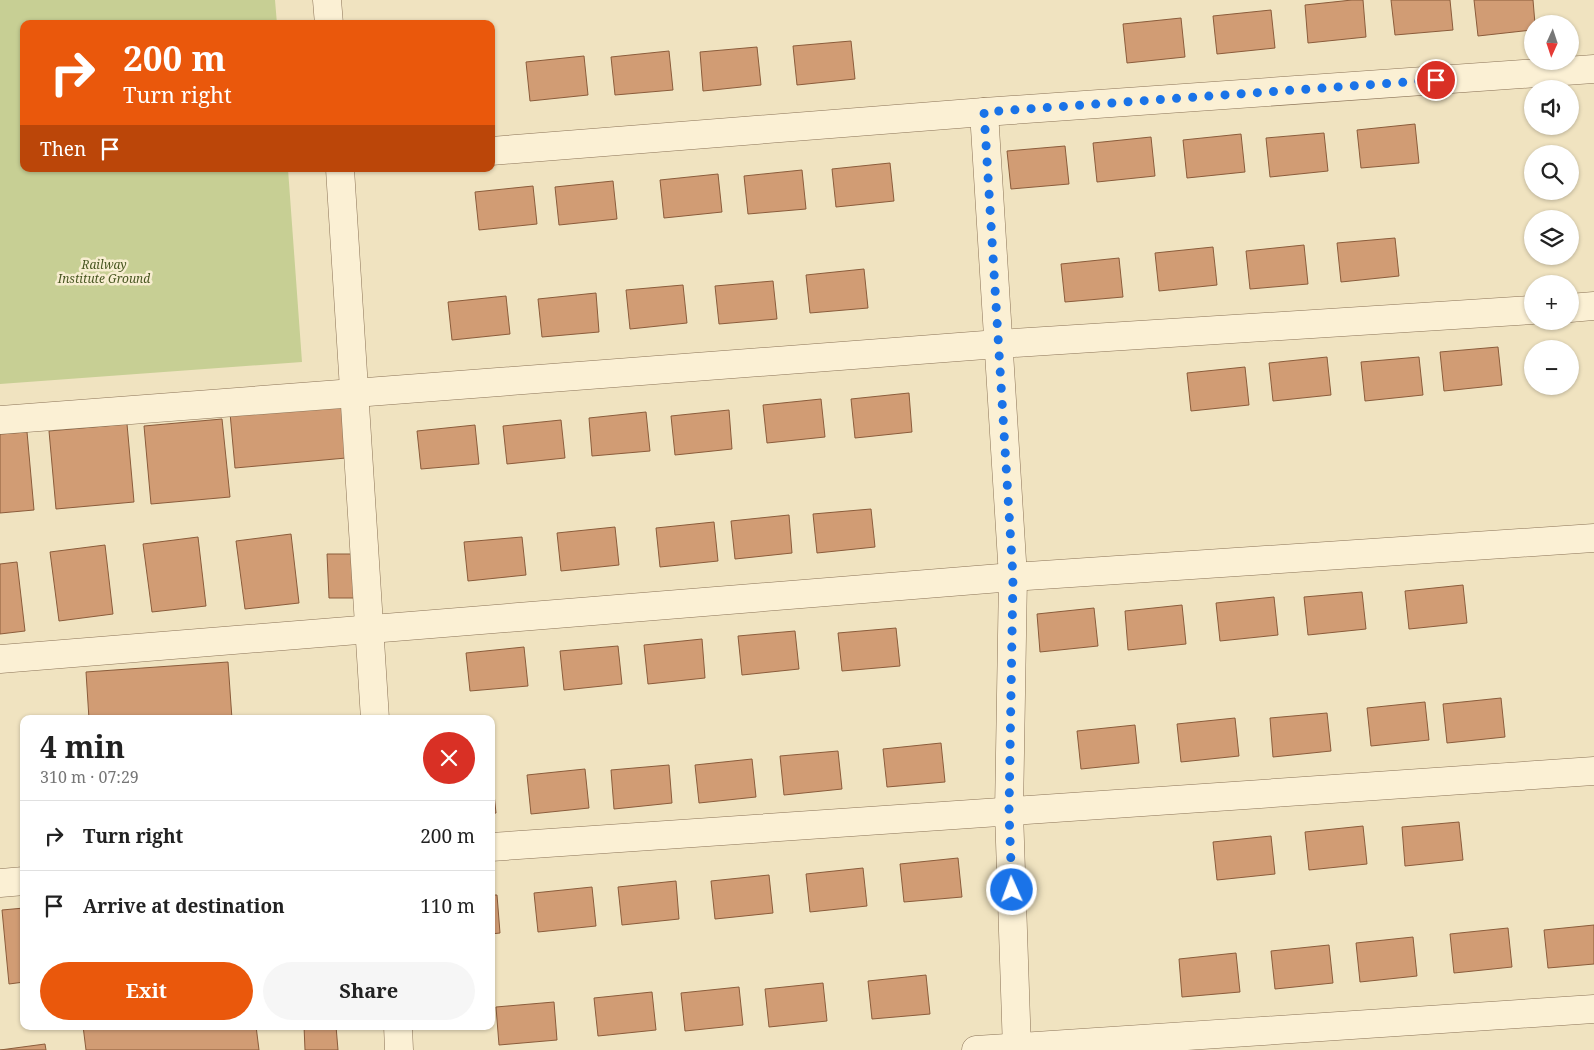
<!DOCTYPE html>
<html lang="en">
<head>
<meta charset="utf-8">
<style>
  :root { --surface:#fff; --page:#f6f6f6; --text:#222; --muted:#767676; --line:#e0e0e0; --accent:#ea580c }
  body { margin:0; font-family:"Noto Serif",serif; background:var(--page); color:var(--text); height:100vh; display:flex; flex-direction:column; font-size:19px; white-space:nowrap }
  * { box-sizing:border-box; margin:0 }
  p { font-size:16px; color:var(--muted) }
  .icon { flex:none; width:28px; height:28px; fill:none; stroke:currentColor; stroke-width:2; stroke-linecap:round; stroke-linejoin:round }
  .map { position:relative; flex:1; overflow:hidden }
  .side { position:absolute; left:20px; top:715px; width:475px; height:315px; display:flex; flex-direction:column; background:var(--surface); border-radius:10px; box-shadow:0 1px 4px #0004 }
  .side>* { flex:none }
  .top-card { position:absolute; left:20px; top:20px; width:475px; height:152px; border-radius:10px; box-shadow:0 1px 4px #0004; background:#ea580c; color:#fff; overflow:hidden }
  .needle { width:32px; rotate:183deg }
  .tools { position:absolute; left:1524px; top:15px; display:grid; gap:10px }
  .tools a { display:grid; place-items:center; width:55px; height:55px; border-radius:50%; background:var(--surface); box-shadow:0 1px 4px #0004; font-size:25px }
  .pin { position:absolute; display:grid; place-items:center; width:42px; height:42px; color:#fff; margin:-21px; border:2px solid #fff; border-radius:50%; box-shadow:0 1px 5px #0007 }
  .me { position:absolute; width:55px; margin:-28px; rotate:358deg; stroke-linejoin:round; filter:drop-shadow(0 0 4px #0008) }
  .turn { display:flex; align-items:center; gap:18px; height:105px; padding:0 20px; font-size:22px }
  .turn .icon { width:65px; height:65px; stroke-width:2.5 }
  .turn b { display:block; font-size:35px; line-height:42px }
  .then { display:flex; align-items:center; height:48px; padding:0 20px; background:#0003; gap:10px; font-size:19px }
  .round { display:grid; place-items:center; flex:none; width:52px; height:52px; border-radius:26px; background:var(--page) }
  .head { display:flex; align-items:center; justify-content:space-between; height:85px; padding:0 20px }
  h1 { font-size:30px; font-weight:700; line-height:38px }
  .cta { display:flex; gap:10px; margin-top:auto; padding:10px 20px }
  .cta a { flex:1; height:58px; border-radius:30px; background:var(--accent); color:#fff; font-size:20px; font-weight:700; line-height:58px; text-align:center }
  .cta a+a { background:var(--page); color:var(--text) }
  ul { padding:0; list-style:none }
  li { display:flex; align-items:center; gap:15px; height:70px; padding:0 20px; border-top:1px solid var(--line) }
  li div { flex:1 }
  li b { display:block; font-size:19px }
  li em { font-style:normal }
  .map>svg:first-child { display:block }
</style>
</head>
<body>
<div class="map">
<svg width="1594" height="1050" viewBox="0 0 1594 1050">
  <rect width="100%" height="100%" fill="#f0e3c0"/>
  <!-- green -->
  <polygon fill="#c7cf94" points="0,0 275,0 277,24 24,24 24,169 288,169 302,362 0,384"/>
  <!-- building -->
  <g fill="#d19c74" stroke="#8b5c3b">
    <polygon points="1352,0 1363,0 1366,37 1308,43 1305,5"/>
    <polygon points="1391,0 1450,0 1453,30 1395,35"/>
    <polygon points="1474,0 1533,0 1535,24 1532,24 1532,30 1478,36"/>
    <polygon points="1271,10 1275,48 1217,54 1213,16"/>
    <polygon points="1181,18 1185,57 1127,63 1123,24"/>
    <polygon points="851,41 855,79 797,85 793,46"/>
    <polygon points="757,47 761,85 703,91 700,52"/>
    <polygon points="669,51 673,90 615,95 611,57"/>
    <polygon points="584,56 588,95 530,101 526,62"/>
    <polygon points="1415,124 1419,163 1361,168 1357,130"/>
    <polygon points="1324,133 1328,171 1270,177 1266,138"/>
    <polygon points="1241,134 1245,172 1187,178 1183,140"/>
    <polygon points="1151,137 1155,176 1097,182 1093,143"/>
    <polygon points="1065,146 1069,184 1011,189 1007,151"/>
    <polygon points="890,163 894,201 836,207 832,169"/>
    <polygon points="802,170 806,209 748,214 744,176"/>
    <polygon points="718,174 722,212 664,218 660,180"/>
    <polygon points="613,181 617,219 559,225 555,187"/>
    <polygon points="533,186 537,224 479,230 475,192"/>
    <polygon points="1395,238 1399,276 1341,282 1337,243"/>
    <polygon points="1304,245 1308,284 1250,289 1246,251"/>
    <polygon points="1213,247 1217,285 1159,291 1155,253"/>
    <polygon points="1119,258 1123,297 1065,302 1061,264"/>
    <polygon points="864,269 868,308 810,313 806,275"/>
    <polygon points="773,281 777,319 719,324 715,286"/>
    <polygon points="683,285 687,323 630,329 626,290"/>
    <polygon points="596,293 599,332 542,337 538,299"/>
    <polygon points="506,296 510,334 452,340 448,302"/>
    <polygon points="1498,347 1502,385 1444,391 1440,352"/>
    <polygon points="1327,357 1331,395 1273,401 1269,363"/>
    <polygon points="1419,357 1423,395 1365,401 1361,362"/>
    <polygon points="1245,367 1249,405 1191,411 1187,373"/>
    <polygon points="909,393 912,432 855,438 851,399"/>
    <polygon points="821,399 825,437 767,443 763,405"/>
    <polygon points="341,404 346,458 235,468 230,413"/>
    <polygon points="729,410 732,449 675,455 671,416"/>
    <polygon points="646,412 650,451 592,456 589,418"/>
    <polygon points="222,419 230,497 151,504 144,426"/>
    <polygon points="561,420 565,458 507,464 503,426"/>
    <polygon points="127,424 134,502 56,509 49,431"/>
    <polygon points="475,425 479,464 421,469 417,431"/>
    <polygon points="27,432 34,510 0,513 0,434"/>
    <polygon points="871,509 875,547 817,553 813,514"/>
    <polygon points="789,515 792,553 735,559 731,521"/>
    <polygon points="714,522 718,561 660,567 656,528"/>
    <polygon points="615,527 619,565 561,571 557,533"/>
    <polygon points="291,534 299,603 245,609 236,541"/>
    <polygon points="198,537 206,606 152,612 143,544"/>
    <polygon points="522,537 526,575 468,581 464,542"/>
    <polygon points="105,545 113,614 59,621 50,552"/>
    <polygon points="327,554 355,554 356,598 329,598"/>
    <polygon points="17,562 25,631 0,634 0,564"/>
    <polygon points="1463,585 1467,623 1409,629 1405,591"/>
    <polygon points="1362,592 1366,629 1308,635 1304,597"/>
    <polygon points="1274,597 1278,635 1220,641 1216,603"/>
    <polygon points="1182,605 1186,644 1128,650 1125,611"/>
    <polygon points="1094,608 1098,646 1040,652 1037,614"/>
    <polygon points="896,628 900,666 842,671 838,633"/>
    <polygon points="795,631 799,669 742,675 738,636"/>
    <polygon points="702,639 705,678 648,684 644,645"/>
    <polygon points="618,646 622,684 564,690 560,651"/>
    <polygon points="524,647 528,686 470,691 466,653"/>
    <polygon points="228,662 232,719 89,719 86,672"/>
    <polygon points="1501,698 1505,737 1447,743 1443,704"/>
    <polygon points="1425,702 1429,740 1371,746 1367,708"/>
    <polygon points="1327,713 1331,751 1273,757 1270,718"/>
    <polygon points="1235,718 1239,756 1181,762 1177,724"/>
    <polygon points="1135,725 1139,763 1081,769 1077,731"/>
    <polygon points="941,743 945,782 887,787 883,749"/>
    <polygon points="838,751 842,789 784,795 780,756"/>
    <polygon points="752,759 756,797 699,803 695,765"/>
    <polygon points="669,765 672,803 614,809 611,770"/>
    <polygon points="585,769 589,808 531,814 527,775"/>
    <polygon points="492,775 496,813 491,814 491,776"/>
    <polygon points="1459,822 1463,860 1405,866 1402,827"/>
    <polygon points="1363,826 1367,864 1309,870 1305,832"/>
    <polygon points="1271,836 1275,874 1217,880 1213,842"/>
    <polygon points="958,858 962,897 904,902 900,864"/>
    <polygon points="863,868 867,906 810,912 806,874"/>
    <polygon points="769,875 773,913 715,919 711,881"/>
    <polygon points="676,881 679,919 622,925 618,887"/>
    <polygon points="592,887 596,926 538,932 534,893"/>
    <polygon points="491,895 497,895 500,933 491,934"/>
    <polygon points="24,908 24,982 9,984 2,910"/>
    <polygon points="1594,925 1594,964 1548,968 1544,930"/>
    <polygon points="1508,928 1512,967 1454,973 1450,934"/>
    <polygon points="1413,937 1417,976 1360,982 1356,943"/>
    <polygon points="1329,945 1333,983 1275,989 1271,951"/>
    <polygon points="1236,953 1240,992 1182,997 1179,959"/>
    <polygon points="926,975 930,1014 872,1019 868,981"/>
    <polygon points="823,983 827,1021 769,1027 765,989"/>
    <polygon points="739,987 743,1025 685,1031 681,993"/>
    <polygon points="652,992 656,1030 598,1036 594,998"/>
    <polygon points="554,1002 557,1040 499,1045 496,1007"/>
    <polygon points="83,1026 256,1026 259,1050 86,1050"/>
    <polygon points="304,1026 336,1026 338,1050 305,1050"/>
    <polygon points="45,1044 46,1050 0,1050"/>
  </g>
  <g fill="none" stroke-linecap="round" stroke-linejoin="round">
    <defs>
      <g id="minor">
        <polyline points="327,0 329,24"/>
        <polyline points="984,112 1013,577 1009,812 1017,1050"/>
        <polyline points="491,151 984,112 1594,69"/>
        <polyline points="340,169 375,719"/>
        <polyline points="1570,308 1594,306"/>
        <polyline points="0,420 998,344 1532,310"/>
        <polyline points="0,659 1013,577 1594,538"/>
        <polyline points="491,847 1594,771"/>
        <polyline points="0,883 24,881"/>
        <polyline points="398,1026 399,1050"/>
        <polyline points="976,1050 1594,1009"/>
      </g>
    </defs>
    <!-- minor casing -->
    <use href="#minor" stroke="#8b7357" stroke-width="29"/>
    <!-- minor -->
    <use href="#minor" stroke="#fbf0d4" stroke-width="28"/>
  </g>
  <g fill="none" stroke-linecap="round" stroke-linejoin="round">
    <!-- route -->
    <polyline stroke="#1a73e8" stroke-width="9" stroke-dasharray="0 16.2" points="1012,890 1009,812 1013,577 984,112 1436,80"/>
  </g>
  <g text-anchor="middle" stroke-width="5" stroke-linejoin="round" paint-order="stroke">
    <!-- park labels -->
    <g font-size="12" font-style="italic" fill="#495722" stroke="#f7edd0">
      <text x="104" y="269">Railway<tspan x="104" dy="14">Institute Ground</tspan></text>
    </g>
  </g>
</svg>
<div class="tools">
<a><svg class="needle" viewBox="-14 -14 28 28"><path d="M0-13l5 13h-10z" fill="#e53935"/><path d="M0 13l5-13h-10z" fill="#767676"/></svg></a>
<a><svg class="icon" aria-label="sound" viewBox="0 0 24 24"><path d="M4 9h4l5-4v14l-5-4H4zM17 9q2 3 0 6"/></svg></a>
<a><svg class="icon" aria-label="search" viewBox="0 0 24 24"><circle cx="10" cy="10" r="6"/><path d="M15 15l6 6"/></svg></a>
<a><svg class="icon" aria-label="layers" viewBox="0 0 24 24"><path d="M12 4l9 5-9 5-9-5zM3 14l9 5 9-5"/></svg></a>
<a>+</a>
<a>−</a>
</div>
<div class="pin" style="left:1436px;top:80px;background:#d93025"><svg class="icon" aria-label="arrive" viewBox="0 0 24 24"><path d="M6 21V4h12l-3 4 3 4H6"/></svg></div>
<svg class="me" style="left:1012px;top:890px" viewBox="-20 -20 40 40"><circle r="17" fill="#1a73e8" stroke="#fff" stroke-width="3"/><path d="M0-11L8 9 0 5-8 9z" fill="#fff"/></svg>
<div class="top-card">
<div class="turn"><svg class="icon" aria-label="right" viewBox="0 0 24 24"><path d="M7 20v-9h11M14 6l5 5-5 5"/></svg><div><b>200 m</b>Turn right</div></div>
<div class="then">Then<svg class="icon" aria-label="arrive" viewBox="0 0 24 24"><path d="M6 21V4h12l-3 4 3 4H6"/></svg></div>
</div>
<section class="side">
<div class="head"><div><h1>4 min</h1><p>310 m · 07:29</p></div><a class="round" style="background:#d93025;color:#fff"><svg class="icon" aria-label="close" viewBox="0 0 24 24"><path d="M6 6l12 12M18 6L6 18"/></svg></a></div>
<ul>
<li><svg class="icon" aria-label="right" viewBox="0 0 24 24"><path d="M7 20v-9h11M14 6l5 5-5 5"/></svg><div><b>Turn right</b></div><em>200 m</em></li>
<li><svg class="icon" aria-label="arrive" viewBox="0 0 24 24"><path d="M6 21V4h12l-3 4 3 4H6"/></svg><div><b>Arrive at destination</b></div><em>110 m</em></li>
</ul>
<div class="cta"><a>Exit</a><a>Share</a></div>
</section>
</div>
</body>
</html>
